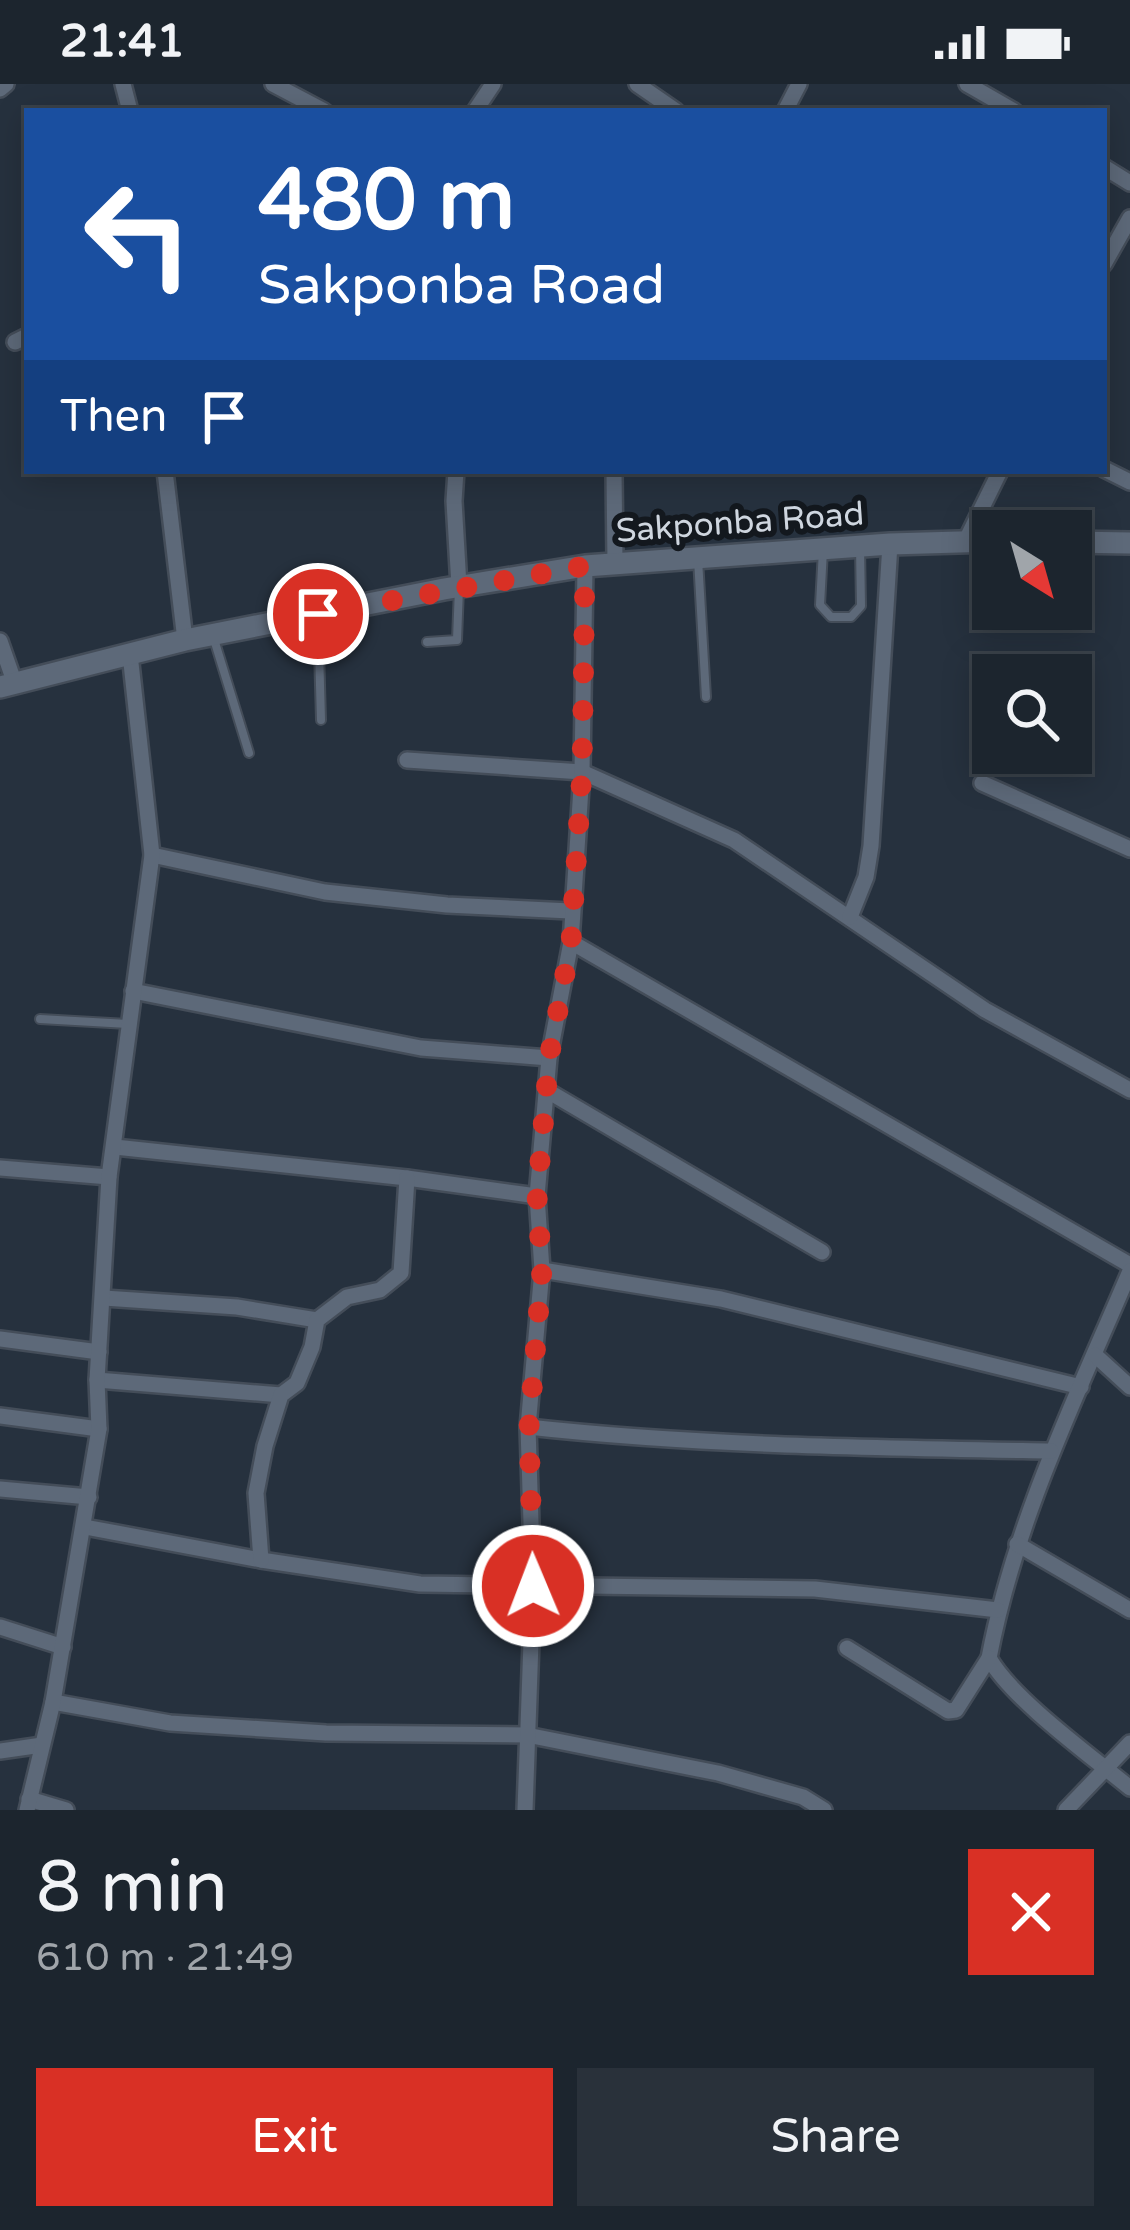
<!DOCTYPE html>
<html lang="en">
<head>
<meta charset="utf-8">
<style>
  :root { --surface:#1c252e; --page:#29313a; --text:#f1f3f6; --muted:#a0a5aa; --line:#3a424a; --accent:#d93025 }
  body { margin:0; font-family:"Varela Round",sans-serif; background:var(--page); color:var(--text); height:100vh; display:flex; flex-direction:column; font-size:45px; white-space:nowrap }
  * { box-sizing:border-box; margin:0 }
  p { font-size:39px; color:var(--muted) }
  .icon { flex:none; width:66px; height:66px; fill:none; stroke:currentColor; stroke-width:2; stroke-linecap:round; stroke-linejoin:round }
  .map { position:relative; height:1726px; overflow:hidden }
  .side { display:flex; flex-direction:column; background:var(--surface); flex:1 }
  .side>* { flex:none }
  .hud { position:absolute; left:24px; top:24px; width:1083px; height:366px; border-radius:0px; box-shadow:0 6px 30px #0003,0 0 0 3px var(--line); background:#1a4fa0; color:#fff; overflow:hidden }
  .needle { width:78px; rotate:143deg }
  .buttons { position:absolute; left:972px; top:426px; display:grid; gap:24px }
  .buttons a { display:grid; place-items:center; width:120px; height:120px; border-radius:0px; background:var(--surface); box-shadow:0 6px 30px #0003,0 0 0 3px var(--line); font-size:60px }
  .pin { position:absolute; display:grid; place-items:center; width:102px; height:102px; color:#fff; margin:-51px; border:6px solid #fff; border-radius:50%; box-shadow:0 3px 12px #0007 }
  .me { position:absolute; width:132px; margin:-66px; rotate:359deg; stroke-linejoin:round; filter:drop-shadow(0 0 9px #0008) }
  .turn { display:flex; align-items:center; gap:42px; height:252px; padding:0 36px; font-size:54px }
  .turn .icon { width:156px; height:156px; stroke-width:2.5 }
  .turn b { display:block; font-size:84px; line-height:102px }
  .then { display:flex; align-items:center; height:114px; padding:0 36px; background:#0003; gap:24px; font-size:45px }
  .round { display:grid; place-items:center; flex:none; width:126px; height:126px; border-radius:0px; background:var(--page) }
  .overview { display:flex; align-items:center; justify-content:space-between; height:204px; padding:0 36px }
  h1 { font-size:72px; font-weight:600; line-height:90px }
  .primary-button { display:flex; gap:24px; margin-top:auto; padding:24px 36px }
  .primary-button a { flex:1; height:138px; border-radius:0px; background:var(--accent); color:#fff; font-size:48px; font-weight:600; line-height:138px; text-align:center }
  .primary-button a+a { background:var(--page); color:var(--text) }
  .status { display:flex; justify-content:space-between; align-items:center; height:84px; padding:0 60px; background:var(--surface); direction:ltr }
  .status svg { height:33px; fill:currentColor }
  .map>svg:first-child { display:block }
</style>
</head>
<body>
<div class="status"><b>21:41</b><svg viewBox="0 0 49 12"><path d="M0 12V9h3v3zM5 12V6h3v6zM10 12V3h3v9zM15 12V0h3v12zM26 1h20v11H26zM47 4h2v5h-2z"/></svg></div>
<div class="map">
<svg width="1130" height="1726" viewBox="0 0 1130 1726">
  <rect width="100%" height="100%" fill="#26313e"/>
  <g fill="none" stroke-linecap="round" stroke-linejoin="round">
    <defs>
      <g id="service">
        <polyline points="823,466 820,521 831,533 851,533 861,522 860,463"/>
        <polyline points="698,475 706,613"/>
        <polyline points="318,531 321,636"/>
        <polyline points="213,552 249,669"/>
        <polyline points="427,558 457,556 459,504"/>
        <polyline points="40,935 128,940"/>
      </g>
      <g id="minor">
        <polyline points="123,0 130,27"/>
        <polyline points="273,0 324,27"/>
        <polyline points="637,0 676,27"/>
        <polyline points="967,0 1014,27"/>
        <polyline points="0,5 6,0"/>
        <polyline points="475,27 493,0"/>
        <polyline points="785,27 799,0"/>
        <polyline points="1104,83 1130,99"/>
        <polyline points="1104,180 1130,134"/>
        <polyline points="15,258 27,252"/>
        <polyline points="1104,385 1130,398"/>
        <polyline points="165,387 185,556"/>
        <polyline points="456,387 454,417 459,502"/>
        <polyline points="614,387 615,479"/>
        <polyline points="966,456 1000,387"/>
        <polyline points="0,557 15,600"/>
        <polyline points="407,676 582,688 734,756 985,926 1130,1006"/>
        <polyline points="982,699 1130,765"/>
        <polyline points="152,771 325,808 447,821 570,827"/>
        <polyline points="850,833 866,793 871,762 890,460"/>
        <polyline points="571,858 1130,1181"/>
        <polyline points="133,907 421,964 549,974"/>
        <polyline points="546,1006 822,1168"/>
        <polyline points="115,1063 407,1094 537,1112"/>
        <polyline points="0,1084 109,1093"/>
        <polyline points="542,1186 721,1215 1081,1303"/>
        <path d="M1130 1187C1076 1314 1015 1437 989 1574 1012 1615 1091 1672 1130 1704"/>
        <polyline points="104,1214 237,1223 317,1236"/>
        <polyline points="0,1255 99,1268"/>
        <polyline points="1095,1271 1130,1303"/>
        <polyline points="97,1296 281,1311"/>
        <polyline points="0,1332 99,1345"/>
        <path d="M528 1343C702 1362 876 1364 1051 1367"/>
        <polyline points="0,1405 89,1413"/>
        <polyline points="85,1443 261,1476 420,1500 815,1505 998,1526"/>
        <polyline points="1017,1460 1130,1526"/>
        <polyline points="261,1476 256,1409 265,1362 281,1311 297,1299 312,1263 317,1236 347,1213 380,1206 401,1189 407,1094"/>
        <polyline points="0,1543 63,1563"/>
        <polyline points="847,1564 948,1627 956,1626 989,1574"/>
        <polyline points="53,1618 170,1639 326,1649 527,1651 718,1689 803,1713 824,1726"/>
        <polyline points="0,1667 42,1661"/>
        <polyline points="29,1715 66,1726"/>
        <polyline points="27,1726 53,1618 99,1345 97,1296 109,1093 152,771 130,570"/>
        <polyline points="525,1726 533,1502 528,1343 542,1186 537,1112 549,974 571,858 582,688 585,482"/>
        <polyline points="1066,1726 1130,1659"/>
      </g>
      <g id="secondary">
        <polyline points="1071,458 1130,459"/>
        <polyline points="0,603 185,556 444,505 585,482 890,460 993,457"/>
      </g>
    </defs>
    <!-- service casing -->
    <use href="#service" stroke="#444d59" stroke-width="12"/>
    <!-- minor casing -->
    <use href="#minor" stroke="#444d59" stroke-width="20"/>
    <!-- secondary casing -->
    <use href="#secondary" stroke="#444d59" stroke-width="26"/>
    <!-- service -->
    <use href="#service" stroke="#5d6979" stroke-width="8"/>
    <!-- minor -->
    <use href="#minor" stroke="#5d6979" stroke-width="15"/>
    <!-- secondary -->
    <use href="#secondary" stroke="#5d6979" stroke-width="21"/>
  </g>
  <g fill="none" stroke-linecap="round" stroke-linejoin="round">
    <!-- route -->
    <polyline stroke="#d93025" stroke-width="21" stroke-dasharray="0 37.8" points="318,530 585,482 582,688 571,858 549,974 537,1112 542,1186 529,1343 533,1502"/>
  </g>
  <g text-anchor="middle" stroke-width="12" stroke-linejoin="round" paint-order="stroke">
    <!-- street labels -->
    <g font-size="33" fill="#cfd6df" stroke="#13181e">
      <text transform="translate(740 437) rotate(-4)" y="12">Sakponba Road</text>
    </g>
  </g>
</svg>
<div class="buttons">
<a><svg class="needle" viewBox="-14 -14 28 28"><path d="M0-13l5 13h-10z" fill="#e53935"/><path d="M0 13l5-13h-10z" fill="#a0a5aa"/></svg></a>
<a><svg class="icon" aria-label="search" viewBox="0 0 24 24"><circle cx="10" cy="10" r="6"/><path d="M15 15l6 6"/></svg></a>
</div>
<div class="pin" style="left:318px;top:530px;background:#d93025"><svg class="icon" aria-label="arrive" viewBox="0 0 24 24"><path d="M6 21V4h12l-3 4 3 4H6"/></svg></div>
<svg class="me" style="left:533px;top:1502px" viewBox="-20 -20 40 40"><circle r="17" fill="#d93025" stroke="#fff" stroke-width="3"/><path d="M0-11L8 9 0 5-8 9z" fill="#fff"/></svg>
<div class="hud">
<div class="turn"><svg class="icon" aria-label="left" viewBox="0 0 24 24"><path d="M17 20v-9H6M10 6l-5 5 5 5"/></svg><div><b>480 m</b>Sakponba Road</div></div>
<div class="then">Then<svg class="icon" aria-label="arrive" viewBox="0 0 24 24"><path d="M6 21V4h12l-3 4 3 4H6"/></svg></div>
</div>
</div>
<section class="side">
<div class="overview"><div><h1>8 min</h1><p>610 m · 21:49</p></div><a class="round" style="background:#d93025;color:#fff"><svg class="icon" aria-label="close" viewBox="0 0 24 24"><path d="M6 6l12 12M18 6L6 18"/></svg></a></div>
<div class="primary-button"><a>Exit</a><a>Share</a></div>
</section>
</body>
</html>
